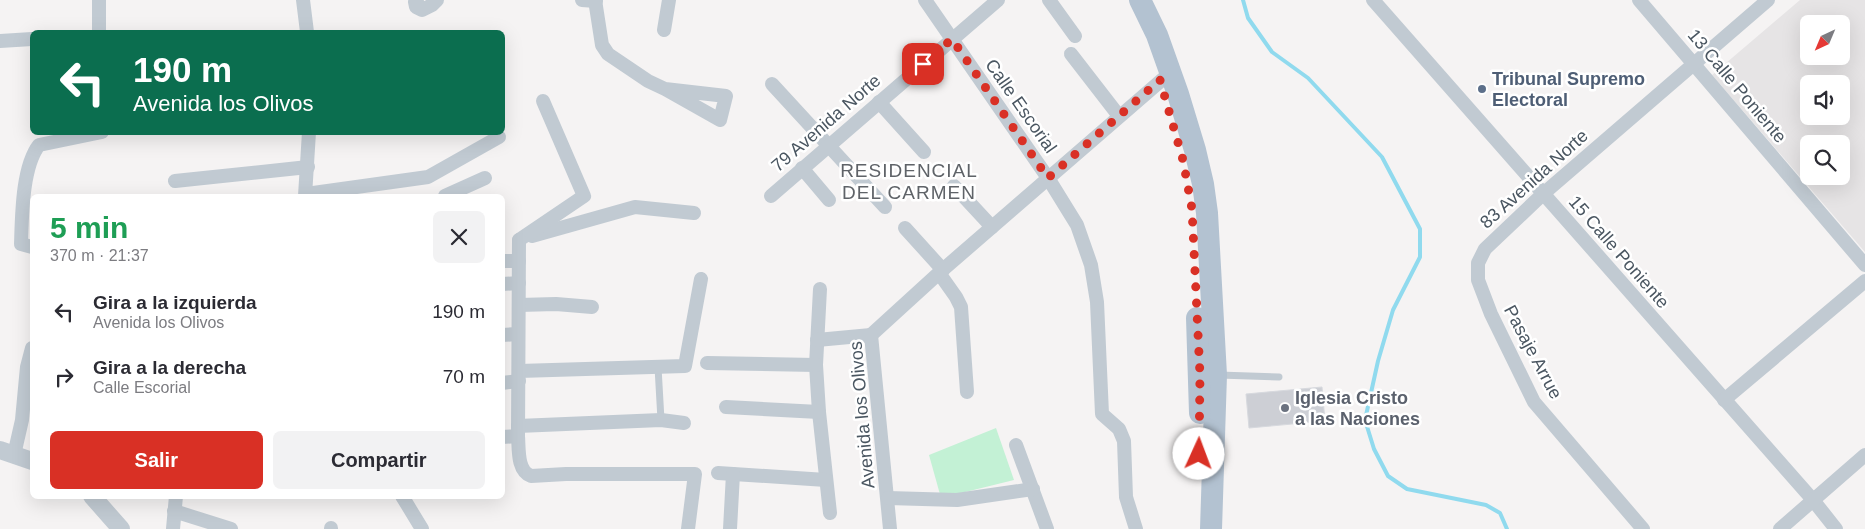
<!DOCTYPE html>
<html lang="es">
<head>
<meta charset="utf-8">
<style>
  :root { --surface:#fff; --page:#f2f2f3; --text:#2b2b33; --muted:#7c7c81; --accent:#d93025 }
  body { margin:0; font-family:Arial,sans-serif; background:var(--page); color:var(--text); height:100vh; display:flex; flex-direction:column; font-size:19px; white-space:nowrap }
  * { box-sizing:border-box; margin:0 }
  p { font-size:16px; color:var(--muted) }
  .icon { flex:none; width:28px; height:28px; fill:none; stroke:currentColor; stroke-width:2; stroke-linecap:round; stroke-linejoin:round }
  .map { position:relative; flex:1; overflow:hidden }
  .side { position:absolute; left:30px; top:194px; width:475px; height:305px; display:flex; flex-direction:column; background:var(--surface); border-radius:8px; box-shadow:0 5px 20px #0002 }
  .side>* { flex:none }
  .banner { position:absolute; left:30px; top:30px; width:475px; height:105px; border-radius:8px; box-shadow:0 5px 20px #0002; background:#0b6e4f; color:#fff; overflow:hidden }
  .needle { width:32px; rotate:224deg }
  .tools { position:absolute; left:1800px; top:15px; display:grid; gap:10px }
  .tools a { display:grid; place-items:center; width:50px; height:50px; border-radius:8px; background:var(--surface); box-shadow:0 5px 20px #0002; font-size:25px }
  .pin { position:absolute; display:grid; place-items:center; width:42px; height:42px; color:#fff; margin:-21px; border-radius:10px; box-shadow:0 2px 8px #0006 }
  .me { position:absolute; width:55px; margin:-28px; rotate:2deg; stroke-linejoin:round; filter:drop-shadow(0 0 4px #0008) }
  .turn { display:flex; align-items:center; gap:18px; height:105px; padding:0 20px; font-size:22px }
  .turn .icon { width:65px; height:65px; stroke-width:2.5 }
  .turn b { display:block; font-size:35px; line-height:42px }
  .round { display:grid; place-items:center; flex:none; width:52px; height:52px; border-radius:8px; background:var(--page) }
  .overview { display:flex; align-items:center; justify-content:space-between; height:85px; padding:0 20px }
  h1 { font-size:30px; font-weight:700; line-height:38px; color:#1e9e55 }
  .action { display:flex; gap:10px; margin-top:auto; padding:10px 20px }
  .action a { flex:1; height:58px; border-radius:8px; background:var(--accent); color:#fff; font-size:20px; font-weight:700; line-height:58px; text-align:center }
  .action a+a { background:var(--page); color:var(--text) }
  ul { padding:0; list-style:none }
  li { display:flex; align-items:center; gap:15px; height:65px; padding:0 20px }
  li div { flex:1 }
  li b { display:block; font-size:19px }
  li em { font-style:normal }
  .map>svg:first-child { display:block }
</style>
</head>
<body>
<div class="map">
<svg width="1865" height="529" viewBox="0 0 1865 529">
  <rect width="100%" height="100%" fill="#f5f3f3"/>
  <!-- education -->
  <path fill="#e6e4e5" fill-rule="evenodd" d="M1800 0H1865V252L1712 75ZM1809 24H1841V56H1809ZM1809 84H1841V116H1809ZM1809 144H1841V176H1809Z"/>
  <!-- green -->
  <polygon fill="#c3f1d5" points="996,428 1014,480 941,498 929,455"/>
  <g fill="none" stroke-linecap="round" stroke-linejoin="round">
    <!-- stream -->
    <polyline stroke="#90daee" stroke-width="4" points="1243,0 1248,18 1272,52 1308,78 1382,157 1420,229 1420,257 1393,310 1378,361 1365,420 1374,449 1388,476 1407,489 1486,505 1500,513 1507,529"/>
  </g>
  <!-- building -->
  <polygon fill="#cdcfd5" stroke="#d7d9de" points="1322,387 1325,421 1249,428 1246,394"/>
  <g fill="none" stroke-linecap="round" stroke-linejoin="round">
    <!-- service -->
    <g stroke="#c1cad2" stroke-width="7">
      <polyline points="658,367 661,420"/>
      <polyline points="1219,375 1279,377"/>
    </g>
    <!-- minor -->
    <g stroke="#c1cad2" stroke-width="14">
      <polyline points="303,0 307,32"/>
      <polyline points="417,0 415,2 416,7 422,10 432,5 437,0"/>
      <polyline points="582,0 596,1"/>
      <polyline points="595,0 602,45 608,54 648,81 665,89 720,120 726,96 665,89"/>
      <polyline points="925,0 1048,178 1077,225 1091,265 1097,302 1102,414 1119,429 1124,441 1126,497 1136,529"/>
      <polyline points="1049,0 1075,36"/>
      <polyline points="1373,0 1813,500 1836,529"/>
      <polyline points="1639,0 1865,265"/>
      <polyline points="664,30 669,0"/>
      <polyline points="99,32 99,0"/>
      <polyline points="0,41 32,39"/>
      <polyline points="1071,54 1119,116"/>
      <polyline points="772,84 885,207"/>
      <polyline points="879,102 924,152"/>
      <polyline points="802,168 829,200"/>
      <polyline points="175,181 308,167"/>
      <polyline points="954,186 992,227"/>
      <polyline points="306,194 428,177 499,137"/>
      <polyline points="305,196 309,132"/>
      <polyline points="445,196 485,178"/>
      <polyline points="771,196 998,0"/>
      <polyline points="905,228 943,270"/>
      <polyline points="532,236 635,207 694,213"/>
      <polyline points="519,240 584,196 543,101"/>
      <path d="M32 247 21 244C22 216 22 167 39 145L102 132"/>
      <polyline points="502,261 519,261"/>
      <polyline points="939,273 956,297 961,307 967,392"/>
      <polyline points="502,284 519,283"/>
      <polyline points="820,289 816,365 819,412 830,513"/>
      <polyline points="519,305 556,304 592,307"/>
      <polyline points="502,335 518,334"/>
      <polyline points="871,335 939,273 1171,72"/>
      <polyline points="871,335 890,529"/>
      <polyline points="817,340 871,335"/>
      <polyline points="707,363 816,365"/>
      <polyline points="519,371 685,366 701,279"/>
      <polyline points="502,383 519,381"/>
      <polyline points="1724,400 1865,281"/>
      <polyline points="726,407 819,412"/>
      <polyline points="518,426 661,420 684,423"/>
      <path d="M518 436C519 449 517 471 531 476L566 474H695L688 529"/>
      <polyline points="502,437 518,436 519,240"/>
      <polyline points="1016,445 1047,529"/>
      <polyline points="14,455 22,420 27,367 32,348"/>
      <polyline points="718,473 826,480"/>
      <polyline points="402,496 422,529"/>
      <polyline points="888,498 957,500 1033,489"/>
      <polyline points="174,511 231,529"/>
      <polyline points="173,529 176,496"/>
      <polyline points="331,529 331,528"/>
      <polyline points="730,529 733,474"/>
      <polyline points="1643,529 1534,402 1491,314 1478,280 1478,263 1485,249 1543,194 1768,0"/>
      <polyline points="1780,529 1865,455"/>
    </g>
    <!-- tertiary -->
    <g stroke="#c1cad2" stroke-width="18">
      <polyline points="0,450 32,461"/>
      <polyline points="92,496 121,529"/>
    </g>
    <!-- primary -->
    <g stroke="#b3c2d1" stroke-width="22">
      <polyline points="1140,0 1157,35 1178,94 1195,150 1203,184 1207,213 1216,375 1211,529"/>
      <polyline points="1197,318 1200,413"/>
    </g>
  </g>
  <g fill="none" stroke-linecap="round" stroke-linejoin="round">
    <!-- route -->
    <polyline stroke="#d93025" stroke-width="9" stroke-dasharray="0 16.2" points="923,64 952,39 1048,178 1160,80 1183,160 1192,209 1200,375 1199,454"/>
  </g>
  <!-- markers -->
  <circle fill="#5c6f8a" stroke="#fff" stroke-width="2" cx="1482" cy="89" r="5"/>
  <circle fill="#6b7280" stroke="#fff" stroke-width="2" cx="1285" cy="408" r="5"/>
  <g text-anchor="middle" stroke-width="5" stroke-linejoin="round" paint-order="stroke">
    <!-- service labels -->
    <g font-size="18" font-weight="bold" fill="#4e5e75" stroke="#fff" text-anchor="start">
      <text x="1492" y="85">Tribunal Supremo<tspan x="1492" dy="21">Electoral</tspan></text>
    </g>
    <!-- street labels -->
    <g font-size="18" fill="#4a5661" stroke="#fff">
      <text transform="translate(1737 86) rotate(50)" y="6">13 Calle Poniente</text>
      <text transform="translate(1021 106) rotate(55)" y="6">Calle Escorial</text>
      <text transform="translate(826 123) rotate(-41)" y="6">79 Avenida Norte</text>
      <text transform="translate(1534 179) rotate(-42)" y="6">83 Avenida Norte</text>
      <text transform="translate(1619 252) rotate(49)" y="6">15 Calle Poniente</text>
      <text transform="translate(1533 352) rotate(62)" y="6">Pasaje Arrue</text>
      <text transform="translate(862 415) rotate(-95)" y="6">Avenida los Olivos</text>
    </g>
    <!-- worship labels -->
    <g font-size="18" font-weight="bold" fill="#5b616d" stroke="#fff" text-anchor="start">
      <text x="1295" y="404">Iglesia Cristo<tspan x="1295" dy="21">a las Naciones</tspan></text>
    </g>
    <!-- neighbourhood labels -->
    <g font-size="19" letter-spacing="1" fill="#5f6368" stroke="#fff">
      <text x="909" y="177">RESIDENCIAL<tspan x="909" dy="22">DEL CARMEN</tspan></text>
    </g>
  </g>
</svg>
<div class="tools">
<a><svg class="needle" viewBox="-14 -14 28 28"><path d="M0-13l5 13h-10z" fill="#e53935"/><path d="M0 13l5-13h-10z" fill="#7c7c81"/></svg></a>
<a><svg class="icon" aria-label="sound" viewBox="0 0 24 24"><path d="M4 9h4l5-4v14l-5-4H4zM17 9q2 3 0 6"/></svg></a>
<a><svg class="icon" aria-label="search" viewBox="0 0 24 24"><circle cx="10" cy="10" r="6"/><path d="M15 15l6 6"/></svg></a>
</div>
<div class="pin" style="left:923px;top:64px;background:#d93025"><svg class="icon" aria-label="arrive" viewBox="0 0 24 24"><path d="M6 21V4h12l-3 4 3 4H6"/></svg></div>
<svg class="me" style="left:1199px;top:454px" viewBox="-20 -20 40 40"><circle r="19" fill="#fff"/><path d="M0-13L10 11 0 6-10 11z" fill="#d93025"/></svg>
<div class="banner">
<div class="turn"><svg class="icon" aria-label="left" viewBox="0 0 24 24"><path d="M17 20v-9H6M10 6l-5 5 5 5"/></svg><div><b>190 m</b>Avenida los Olivos</div></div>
</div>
<section class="side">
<div class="overview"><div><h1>5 min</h1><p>370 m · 21:37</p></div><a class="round"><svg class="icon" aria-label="close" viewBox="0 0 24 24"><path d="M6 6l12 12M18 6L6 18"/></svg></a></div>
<ul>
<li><svg class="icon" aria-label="left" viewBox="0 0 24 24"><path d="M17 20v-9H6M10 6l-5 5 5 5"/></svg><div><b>Gira a la izquierda</b><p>Avenida los Olivos</p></div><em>190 m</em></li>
<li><svg class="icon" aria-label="right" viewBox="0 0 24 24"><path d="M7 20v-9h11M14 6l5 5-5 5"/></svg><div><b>Gira a la derecha</b><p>Calle Escorial</p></div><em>70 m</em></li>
</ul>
<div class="action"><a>Salir</a><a>Compartir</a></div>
</section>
</div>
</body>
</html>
